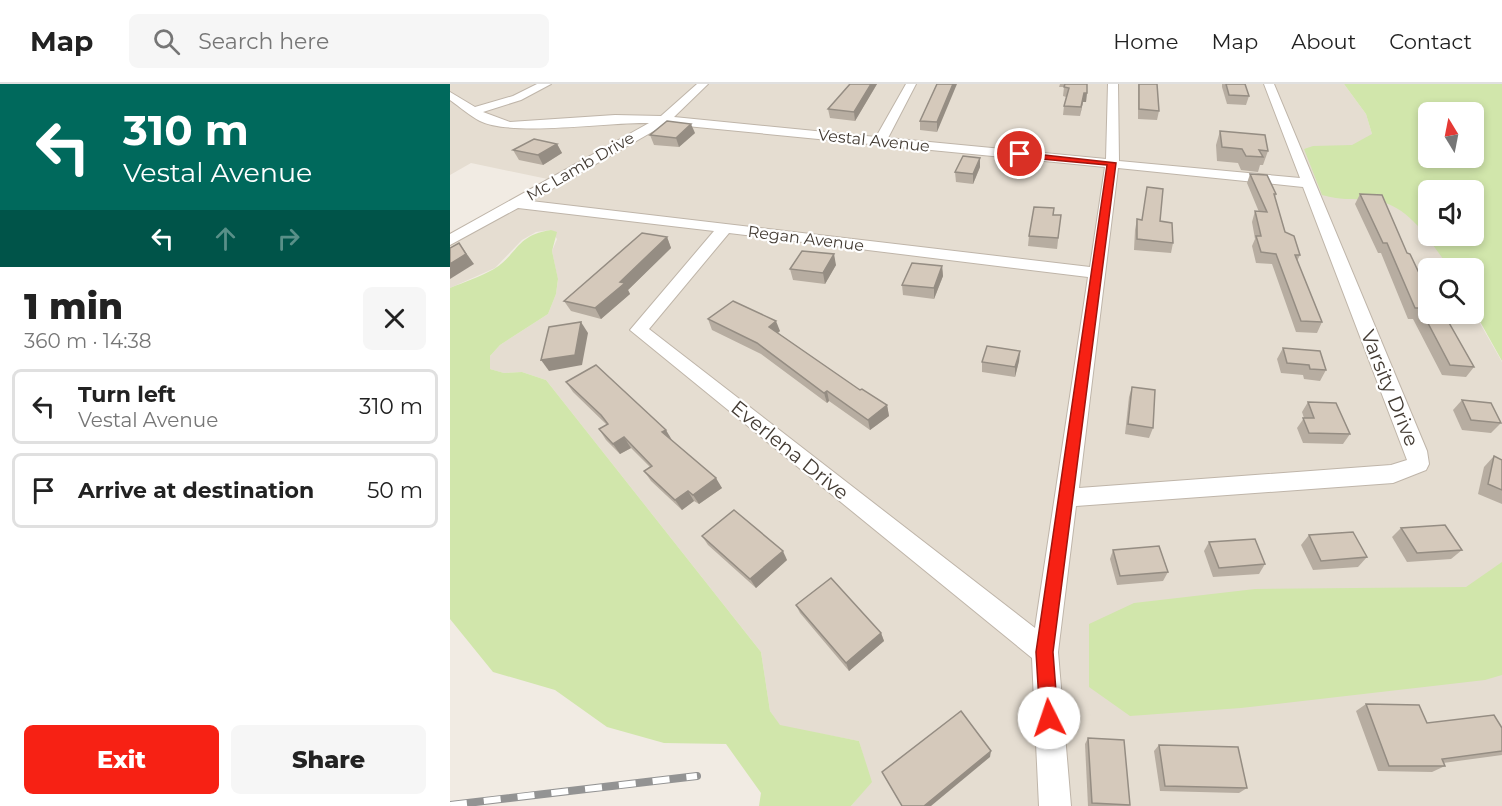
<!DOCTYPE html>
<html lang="en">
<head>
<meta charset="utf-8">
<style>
  :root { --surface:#fff; --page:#f6f6f6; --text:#222; --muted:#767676; --line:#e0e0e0; --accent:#f72114 }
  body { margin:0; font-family:Montserrat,sans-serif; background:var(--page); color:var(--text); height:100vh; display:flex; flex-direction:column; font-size:22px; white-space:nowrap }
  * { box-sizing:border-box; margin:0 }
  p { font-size:20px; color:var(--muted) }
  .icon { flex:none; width:33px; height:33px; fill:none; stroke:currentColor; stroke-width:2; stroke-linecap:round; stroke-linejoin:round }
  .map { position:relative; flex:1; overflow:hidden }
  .details { display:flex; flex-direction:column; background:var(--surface); width:450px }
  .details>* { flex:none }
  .top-card { background:#00695c; color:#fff; overflow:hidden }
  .needle { width:39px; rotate:350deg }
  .buttons { position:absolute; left:968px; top:18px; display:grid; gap:12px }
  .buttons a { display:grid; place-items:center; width:66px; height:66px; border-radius:9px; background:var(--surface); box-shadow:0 3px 9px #0003; font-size:30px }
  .pin { position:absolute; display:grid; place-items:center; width:51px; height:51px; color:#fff; margin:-26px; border:3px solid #fff; border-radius:50%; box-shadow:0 2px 6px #0007 }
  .me { position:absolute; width:66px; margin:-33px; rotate:356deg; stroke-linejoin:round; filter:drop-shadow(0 0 4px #0008) }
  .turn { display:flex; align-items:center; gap:21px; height:126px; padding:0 24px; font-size:27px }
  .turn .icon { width:78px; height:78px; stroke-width:2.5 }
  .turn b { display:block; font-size:42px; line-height:51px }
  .lanes { display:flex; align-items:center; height:57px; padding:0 24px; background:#0003; justify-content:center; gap:30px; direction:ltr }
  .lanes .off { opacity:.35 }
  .round { display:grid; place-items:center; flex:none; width:63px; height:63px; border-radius:9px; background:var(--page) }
  .head { display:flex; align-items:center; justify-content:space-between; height:102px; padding:0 24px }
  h1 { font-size:36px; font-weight:800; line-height:45px }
  .cta { display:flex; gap:12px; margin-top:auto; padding:12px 24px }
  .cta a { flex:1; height:69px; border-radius:9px; background:var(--accent); color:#fff; font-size:24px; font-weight:800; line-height:69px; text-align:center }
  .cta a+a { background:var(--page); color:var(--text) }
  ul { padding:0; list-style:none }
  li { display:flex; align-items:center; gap:18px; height:75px; margin:0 12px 9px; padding:0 12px; border:3px solid var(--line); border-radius:9px }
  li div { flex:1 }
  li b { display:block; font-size:22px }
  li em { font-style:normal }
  header { display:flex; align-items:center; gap:36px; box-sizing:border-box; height:84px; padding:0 30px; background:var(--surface); border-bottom:2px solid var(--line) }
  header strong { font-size:28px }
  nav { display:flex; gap:33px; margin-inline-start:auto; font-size:21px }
  .search { width:420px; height:54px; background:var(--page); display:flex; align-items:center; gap:15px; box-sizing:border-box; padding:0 21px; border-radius:9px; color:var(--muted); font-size:22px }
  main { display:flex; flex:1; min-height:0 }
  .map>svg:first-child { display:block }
</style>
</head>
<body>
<header>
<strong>Map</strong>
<div class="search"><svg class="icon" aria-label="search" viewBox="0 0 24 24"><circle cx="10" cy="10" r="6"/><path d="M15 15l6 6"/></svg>Search here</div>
<nav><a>Home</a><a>Map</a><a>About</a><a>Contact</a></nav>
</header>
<main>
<section class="details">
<div class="top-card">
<div class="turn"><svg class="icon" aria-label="left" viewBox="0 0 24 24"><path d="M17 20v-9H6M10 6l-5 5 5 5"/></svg><div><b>310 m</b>Vestal Avenue</div></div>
<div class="lanes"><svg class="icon" aria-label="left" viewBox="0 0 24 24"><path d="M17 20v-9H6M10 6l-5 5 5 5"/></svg><svg class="icon off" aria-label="ahead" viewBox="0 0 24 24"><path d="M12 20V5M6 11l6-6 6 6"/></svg><svg class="icon off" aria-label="right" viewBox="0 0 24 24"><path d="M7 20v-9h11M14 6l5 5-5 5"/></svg></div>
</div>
<div class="head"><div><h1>1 min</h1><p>360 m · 14:38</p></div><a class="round"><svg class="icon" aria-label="close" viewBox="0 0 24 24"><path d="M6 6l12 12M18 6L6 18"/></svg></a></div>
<ul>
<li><svg class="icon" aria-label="left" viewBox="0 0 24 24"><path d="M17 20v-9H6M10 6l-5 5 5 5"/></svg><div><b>Turn left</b><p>Vestal Avenue</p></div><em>310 m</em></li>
<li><svg class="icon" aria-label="arrive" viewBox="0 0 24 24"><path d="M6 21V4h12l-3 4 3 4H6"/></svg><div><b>Arrive at destination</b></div><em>50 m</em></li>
</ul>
<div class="cta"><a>Exit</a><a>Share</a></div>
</section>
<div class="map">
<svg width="1052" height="722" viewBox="0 0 1052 722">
  <rect width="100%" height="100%" fill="#f1ebe3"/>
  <!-- residential -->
  <polygon fill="#e5ddd1" points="0,0 894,0 916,30 922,50 999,184 978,184 978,230 1023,227 1052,278 1052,722 401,722 421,698 409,657 330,642 320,627 311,568 96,296 72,288 54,289 40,285 40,272 50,261 98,230 106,210 108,196 102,167 107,155 101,146 86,148 72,156 45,184 0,204 0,162 112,98 21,79 0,91"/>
  <!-- green -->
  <g fill="#d1e6ab" fill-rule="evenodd">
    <path d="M894 0H1052V277L1023 225V184H1000C980 159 962 123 927 117 908 114 891 117 872 111L854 65 863 62 902 61 922 50 916 30ZM978 28H1023V74H978ZM978 106H1023V152H978Z"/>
    <path d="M101 146 107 148 102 167 108 195 106 210 98 230 50 261 40 272V285L54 289 72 288 96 296 311 568 320 627 330 641 409 657 422 698 401 722H309L311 709 276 660 214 659 157 643 105 606 43 588 0 535V204C14 198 30 193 44 185 68 170 66 151 101 146Z"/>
    <polygon points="1052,478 1052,591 1035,596 791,624 680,632 639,603 639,540 684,519 805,505 1016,503"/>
  </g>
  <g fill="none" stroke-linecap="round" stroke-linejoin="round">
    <defs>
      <path id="minor" d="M87 0H101L71 16 33 28 60 38 165 31 211 32 247 0H258L224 33 426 53 456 0H466L438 54 656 75 658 0H668L669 77 850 94 814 0H824L977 367 979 380 976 386 943 399 626 422 608 568 621 722H589L582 574 180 246 264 147 68 124 0 161V150L199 39C158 38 63 53 30 37 20 32 10 23 0 16V8L25 23 63 12ZM216 40 655 83 640 183 81 117ZM668 84 853 103 957 376 941 381 629 404ZM279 149 638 193 585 544 199 245Z"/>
    </defs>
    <!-- minor casing -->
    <use href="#minor" stroke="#bfb5a9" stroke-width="2"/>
    <!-- minor -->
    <use href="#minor" fill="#fff" fill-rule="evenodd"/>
    <defs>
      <polyline id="rail" points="0,721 247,692"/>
    </defs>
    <!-- rail casing -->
    <use href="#rail" stroke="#939393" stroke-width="8"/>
    <!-- rail -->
    <use href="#rail" stroke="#fff" stroke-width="6" stroke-dasharray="17" stroke-linecap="butt"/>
  </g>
  <!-- wall -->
  <g fill="#b7ada1">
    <polygon points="400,0 427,0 405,37 380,34 378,25"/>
    <polygon points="487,0 487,48 470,46 470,37"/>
    <polygon points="610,0 637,0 636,18 633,18 630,32 613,31 614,22 616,13 613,12 614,3 609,3"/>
    <polygon points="688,0 707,0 709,27 707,36 688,35"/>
    <polygon points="772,0 795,0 799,12 796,21 777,20 772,3"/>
    <polygon points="770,47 818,67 813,81 810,81 808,88 791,86 788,79 767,77 766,61"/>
    <polygon points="245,49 229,63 204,61 200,51"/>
    <polygon points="107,60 112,69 93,81 69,76 63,66"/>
    <polygon points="530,83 523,100 506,98 505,88"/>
    <polygon points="800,90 826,110 825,113 835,148 850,171 847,177 872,238 867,249 846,248 822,180 806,179 802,162 805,155 802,138 805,127 809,128 797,99"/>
    <polygon points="697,103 710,137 723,159 721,169 684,166 685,146 687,135 692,136"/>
    <polygon points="910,110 957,169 978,208 1024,283 1016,293 992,291 963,235 958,235 931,169 928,169 905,120"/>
    <polygon points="603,131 611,131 607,165 578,162 579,152"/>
    <polygon points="217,153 221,164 178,206 180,210 151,235 121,227 114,217"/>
    <polygon points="386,181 375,200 343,196 340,185"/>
    <polygon points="492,182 493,192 484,215 453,211 452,201"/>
    <polygon points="258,235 330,247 328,249 410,306 437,321 439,332 420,346 379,317 377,319 311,270 262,246"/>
    <polygon points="833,264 876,286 870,297 854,295 853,291 831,289 827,275"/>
    <polygon points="570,267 569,277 565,293 532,288 532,278"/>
    <polygon points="116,298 222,356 272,404 249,420 244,417 232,426 201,397 194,387 200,383 181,364 170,370 156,356 149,345 157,341 123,308"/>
    <polygon points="682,303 703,344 699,354 675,350 679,313"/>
    <polygon points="1012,316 1051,339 1041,349 1012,346 1003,326"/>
    <polygon points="858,318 900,350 893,360 853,359 847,344 854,334 852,328"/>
    <polygon points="1044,372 1052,376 1052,420 1028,410 1034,383"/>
    <polygon points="951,444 1012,466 1001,475 957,478 942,453"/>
    <polygon points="859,451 917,473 908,483 863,486 851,461"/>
    <polygon points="252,452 337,476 306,504 258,461"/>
    <polygon points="759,458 815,480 809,490 763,493 754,467"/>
    <polygon points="663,466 718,488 713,497 667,501 660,475"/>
    <polygon points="346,521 431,549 434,557 399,587 350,529"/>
    <polygon points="916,620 977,639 1052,644 1052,671 993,679 995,682 982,688 928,687 906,627"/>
    <polygon points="638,654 680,721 679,722 638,722 635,660"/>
    <polygon points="709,661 797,704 789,709 710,707 704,667"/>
  </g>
  <!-- shaded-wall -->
  <g fill="#958d83">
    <polygon points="421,0 427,0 405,37 404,28"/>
    <polygon points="503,0 507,0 487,48 487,38"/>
    <polygon points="634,9 637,9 636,18 633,18 630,32"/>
    <polygon points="241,40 245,49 229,63 226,54"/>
    <polygon points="107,60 112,69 93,81 88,71"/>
    <polygon points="530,74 530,83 523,100 523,90"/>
    <polygon points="217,153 221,164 178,206 180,210 151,235 145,224 170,198"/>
    <polygon points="9,159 24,180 0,195 0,180"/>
    <polygon points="384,170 386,181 375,200 373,189"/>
    <polygon points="492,182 493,192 484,215 484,204"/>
    <polygon points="326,237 330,247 322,253 319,243"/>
    <polygon points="131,238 138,249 132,281 99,287 91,276"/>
    <polygon points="570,267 569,277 565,293 565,283"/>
    <polygon points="377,307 379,317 377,319 374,309"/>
    <polygon points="437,321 439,332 420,346 418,336"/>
    <polygon points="216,346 222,356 212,348"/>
    <polygon points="174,353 181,364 170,370 163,360"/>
    <polygon points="266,394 272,404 249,420 243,411"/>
    <polygon points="238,407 244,417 232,426 225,416"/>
    <polygon points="333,467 337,476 306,504 300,495"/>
    <polygon points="431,549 434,557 399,587 396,579"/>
    <polygon points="541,667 540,673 481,722 474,722"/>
  </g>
  <!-- building -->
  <g fill="#d5c9bb" stroke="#958d83" stroke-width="1.5">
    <polygon points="400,0 421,0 404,28 378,25"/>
    <polygon points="487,0 503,0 487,38 470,37"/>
    <polygon points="615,0 637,0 637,9 634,9 631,23 614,22 619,4 614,3"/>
    <polygon points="689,0 707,0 709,27 689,25"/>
    <polygon points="776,0 795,0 799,12 779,11"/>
    <polygon points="217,37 241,40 226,54 200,51"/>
    <polygon points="770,47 815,51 818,67 809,66 813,73 796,72 792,65 772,63"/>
    <polygon points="84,55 107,60 88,71 63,66"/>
    <polygon points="513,72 530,74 523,90 505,88"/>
    <polygon points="800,90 817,91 826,110 824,110 835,148 844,152 850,171 845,171 872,238 851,237 826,170 811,168 806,152 811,152 805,127 817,128"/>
    <polygon points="697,103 713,105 710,137 722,139 723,159 687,155 687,135 692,136"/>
    <polygon points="910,110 932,111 957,169 960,170 978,208 978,230 994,230 1024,283 1000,281 970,224 965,224 937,159 933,159"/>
    <polygon points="584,123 604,124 603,131 611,131 608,154 579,152"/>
    <polygon points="192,149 217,153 170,198 175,199 145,224 114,217"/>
    <polygon points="9,159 16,170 0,180 0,164"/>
    <polygon points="352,167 384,170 373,189 340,185"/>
    <polygon points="462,179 492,182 484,204 452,201"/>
    <polygon points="283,217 326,237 319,243 410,306 412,305 437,321 418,336 377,307 374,309 307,259 258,235"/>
    <polygon points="131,238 125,271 91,276 99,243"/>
    <polygon points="537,262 570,267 565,283 532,278"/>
    <polygon points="833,264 870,267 876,286 860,285 859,281 837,279"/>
    <polygon points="146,281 216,346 212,348 266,394 243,411 238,407 225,416 194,387 202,382 174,353 163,360 149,345 158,340 151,331 116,298"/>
    <polygon points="682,303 705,306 703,344 678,340"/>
    <polygon points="1012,316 1041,319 1051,339 1021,336"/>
    <polygon points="858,318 886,319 900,350 859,349 853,334 864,334"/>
    <polygon points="1044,372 1052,376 1052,406 1038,400"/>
    <polygon points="284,426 333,467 300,495 252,452"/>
    <polygon points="995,441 1012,466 967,469 951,444"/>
    <polygon points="903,448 917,473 871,477 859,451"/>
    <polygon points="805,455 815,480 769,484 759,458"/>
    <polygon points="709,462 718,488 670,492 663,466"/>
    <polygon points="381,494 431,549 396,579 346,521"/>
    <polygon points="916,620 969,621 977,639 1044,631 1052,644 1052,667 992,675 995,682 939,682"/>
    <polygon points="511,627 541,667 474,722 452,722 432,688"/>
    <polygon points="638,654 674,656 680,721 642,719"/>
    <polygon points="709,661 788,663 797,704 715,702"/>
  </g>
  <!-- route -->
  <polygon fill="#f72114" stroke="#a1150d" stroke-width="1.5" points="567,68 666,79 603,568 608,634 606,641 599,644 592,641 590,634 586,568 657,81 570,73"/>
  <g text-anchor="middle" stroke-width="4.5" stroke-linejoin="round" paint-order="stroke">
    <!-- far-street labels -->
    <g font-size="16" fill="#433b33" stroke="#fff">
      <text transform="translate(424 56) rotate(6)" y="6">Vestal Avenue</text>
      <text transform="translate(130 82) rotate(-30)" y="6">Mc Lamb Drive</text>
      <text transform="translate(356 154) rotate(7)" y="6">Regan Avenue</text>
    </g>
    <!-- street labels -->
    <g font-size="20" fill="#433b33" stroke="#fff">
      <text transform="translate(940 304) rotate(68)" y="7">Varsity Drive</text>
      <text transform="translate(340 366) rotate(39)" y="7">Everlena Drive</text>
    </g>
  </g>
</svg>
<div class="buttons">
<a><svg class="needle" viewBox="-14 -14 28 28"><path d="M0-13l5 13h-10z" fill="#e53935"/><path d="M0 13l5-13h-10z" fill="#767676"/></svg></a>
<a><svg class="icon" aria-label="sound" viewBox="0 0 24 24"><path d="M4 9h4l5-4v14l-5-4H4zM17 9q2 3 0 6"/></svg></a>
<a><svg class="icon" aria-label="search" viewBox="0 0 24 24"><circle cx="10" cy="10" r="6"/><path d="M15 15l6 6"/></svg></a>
</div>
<div class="pin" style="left:570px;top:70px;background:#d93025"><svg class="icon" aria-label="arrive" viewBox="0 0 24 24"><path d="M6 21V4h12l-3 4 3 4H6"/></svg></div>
<svg class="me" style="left:599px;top:634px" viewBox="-20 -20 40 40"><circle r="19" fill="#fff"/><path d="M0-13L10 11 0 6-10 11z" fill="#f72114"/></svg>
</div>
</main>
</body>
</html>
